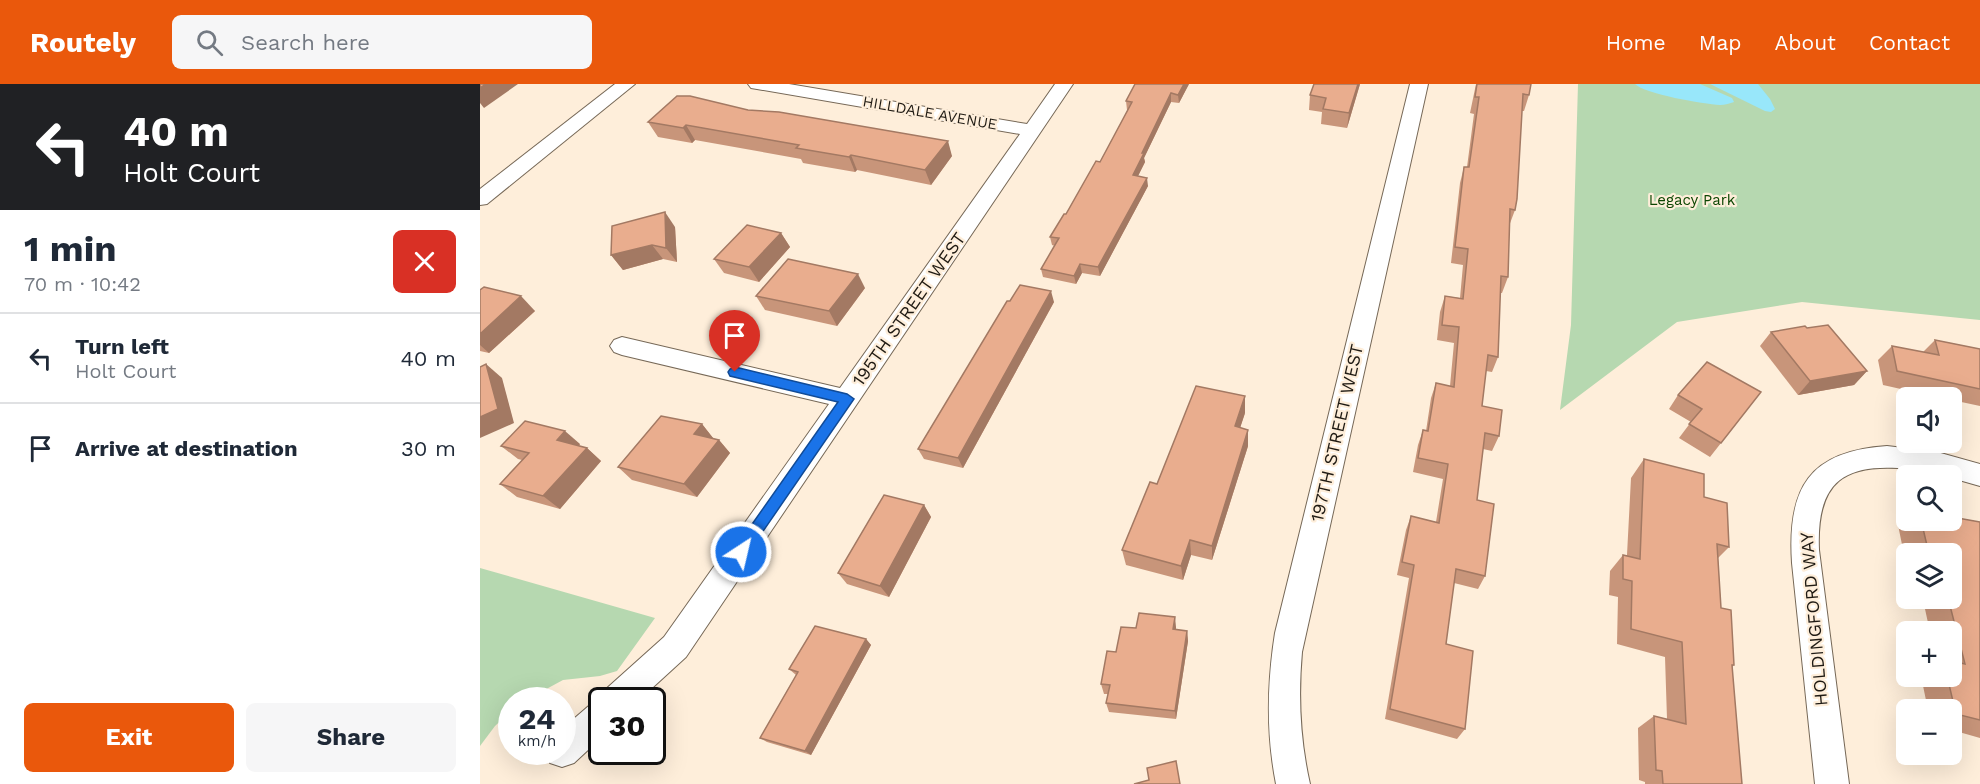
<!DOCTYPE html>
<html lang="en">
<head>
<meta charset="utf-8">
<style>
  :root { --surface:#fff; --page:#f6f6f7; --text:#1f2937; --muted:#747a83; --line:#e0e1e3; --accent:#ea580c }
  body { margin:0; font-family:"Work Sans",sans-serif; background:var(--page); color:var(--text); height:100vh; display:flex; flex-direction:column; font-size:22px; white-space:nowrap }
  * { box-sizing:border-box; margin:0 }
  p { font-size:20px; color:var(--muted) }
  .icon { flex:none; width:33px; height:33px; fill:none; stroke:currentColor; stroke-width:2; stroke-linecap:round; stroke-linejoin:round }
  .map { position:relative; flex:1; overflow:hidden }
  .details { display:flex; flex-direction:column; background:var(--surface); width:480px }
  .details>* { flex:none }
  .banner { background:#202124; color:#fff; overflow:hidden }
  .controls { position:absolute; left:1416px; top:303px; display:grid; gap:12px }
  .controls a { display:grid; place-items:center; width:66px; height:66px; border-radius:9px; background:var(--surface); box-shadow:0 6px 24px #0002; font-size:30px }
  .speed { position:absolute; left:18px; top:603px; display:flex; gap:12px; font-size:30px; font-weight:700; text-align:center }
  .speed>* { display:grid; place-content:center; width:78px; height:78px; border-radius:50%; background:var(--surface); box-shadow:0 6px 24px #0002; line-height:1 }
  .speed small { font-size:15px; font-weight:400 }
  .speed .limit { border:3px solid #111; border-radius:9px; background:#fff; color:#111 }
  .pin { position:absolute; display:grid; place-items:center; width:51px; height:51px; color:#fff; margin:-62px -26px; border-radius:50% 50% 50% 0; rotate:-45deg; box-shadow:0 0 6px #0007 }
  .pin .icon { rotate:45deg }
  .me { position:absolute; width:66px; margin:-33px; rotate:35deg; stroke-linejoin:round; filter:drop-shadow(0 0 4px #0008) }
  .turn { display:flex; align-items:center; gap:21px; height:126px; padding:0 24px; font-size:27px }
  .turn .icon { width:78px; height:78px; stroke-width:2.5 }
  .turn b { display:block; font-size:42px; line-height:51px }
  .round { display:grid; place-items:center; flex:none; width:63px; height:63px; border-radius:9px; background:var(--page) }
  .summary { display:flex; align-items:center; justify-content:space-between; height:102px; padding:0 24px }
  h1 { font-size:36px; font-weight:700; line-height:45px }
  .button { display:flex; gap:12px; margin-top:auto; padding:12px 24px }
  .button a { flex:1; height:69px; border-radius:9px; background:var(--accent); color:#fff; font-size:24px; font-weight:700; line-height:69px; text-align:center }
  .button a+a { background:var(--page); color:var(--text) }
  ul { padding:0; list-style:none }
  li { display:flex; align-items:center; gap:18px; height:90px; padding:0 24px; border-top:2px solid var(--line) }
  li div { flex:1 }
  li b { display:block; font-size:22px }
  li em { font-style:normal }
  header { display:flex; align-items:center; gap:36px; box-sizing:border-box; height:84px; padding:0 30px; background:var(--accent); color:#fff }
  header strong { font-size:28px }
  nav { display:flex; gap:33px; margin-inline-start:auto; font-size:21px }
  .search { width:420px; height:54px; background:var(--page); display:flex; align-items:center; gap:15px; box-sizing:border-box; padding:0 21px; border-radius:9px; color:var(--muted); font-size:22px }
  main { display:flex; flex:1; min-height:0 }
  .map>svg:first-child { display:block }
</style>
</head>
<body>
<header>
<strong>Routely</strong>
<div class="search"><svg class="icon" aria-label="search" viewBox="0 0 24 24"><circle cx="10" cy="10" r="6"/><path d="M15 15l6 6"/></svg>Search here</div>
<nav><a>Home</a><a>Map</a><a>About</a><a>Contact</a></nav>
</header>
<main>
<section class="details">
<div class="banner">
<div class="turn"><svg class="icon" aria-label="left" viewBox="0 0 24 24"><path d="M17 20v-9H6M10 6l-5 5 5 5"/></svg><div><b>40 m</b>Holt Court</div></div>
</div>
<div class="summary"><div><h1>1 min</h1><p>70 m · 10:42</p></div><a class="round" style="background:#d93025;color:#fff"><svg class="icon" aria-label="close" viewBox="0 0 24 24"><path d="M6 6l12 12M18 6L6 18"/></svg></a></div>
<ul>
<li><svg class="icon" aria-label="left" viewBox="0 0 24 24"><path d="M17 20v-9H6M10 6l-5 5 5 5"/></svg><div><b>Turn left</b><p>Holt Court</p></div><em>40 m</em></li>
<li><svg class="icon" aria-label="arrive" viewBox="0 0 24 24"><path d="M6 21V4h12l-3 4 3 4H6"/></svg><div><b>Arrive at destination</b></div><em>30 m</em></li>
</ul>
<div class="button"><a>Exit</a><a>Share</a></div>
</section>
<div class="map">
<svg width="1500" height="700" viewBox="0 0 1500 700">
  <rect width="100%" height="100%" fill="#feeeda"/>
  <!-- green -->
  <g fill="#b6d8b0">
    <polygon points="1098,0 1500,0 1500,236 1322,218 1197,238 1080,326 1091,241"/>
    <polygon points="0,484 175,534 137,587 120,592 83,596 46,616 32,616 31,627 15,642 0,662"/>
  </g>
  <!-- water -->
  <g fill="#98e7fa">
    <path d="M1155 0H1220L1252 14 1254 18C1250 19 1245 21 1240 21 1224 20 1164 10 1155 0Z"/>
    <polygon points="1230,0 1278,0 1290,15 1295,25 1291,28 1285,27"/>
  </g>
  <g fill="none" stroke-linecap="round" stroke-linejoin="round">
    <defs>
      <g id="street">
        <polygon points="135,0 155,0 7,120 0,121 0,105"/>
        <polygon points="268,0 309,0 547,40 575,0 593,0 206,573 159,616 122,616 122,653 94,679 82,683 70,679 66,668 82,668 82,645 111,620 122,615 126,605 184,553 349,320 142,271 134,268 130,262 134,256 142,253 360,304 540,50 277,5 271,4"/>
        <path d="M930 0H948L822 568C818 613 820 656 830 700H796C786 649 787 600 795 549Z"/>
        <path d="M1407 362 1457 368 1500 380V402L1472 394V392C1457 392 1444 387 1430 385 1364 378 1336 397 1339 466L1369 700H1335L1312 479C1307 404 1329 367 1407 362Z"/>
      </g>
    </defs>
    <!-- street casing -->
    <use href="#street" stroke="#766857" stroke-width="2"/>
    <!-- street -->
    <use href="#street" fill="#fff" fill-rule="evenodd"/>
  </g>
  <!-- wall -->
  <g fill="#c8957a">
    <polygon points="709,0 699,19 691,18 664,74 665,78 658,92 668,102 620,192 602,189 596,200 563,193 561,185 575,162 572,161 570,153 586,130 620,78 648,26 647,26 646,17"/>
    <polygon points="834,0 880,0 867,44 841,40 842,28 829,26 830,11"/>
    <polygon points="996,0 1051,0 1049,11 1044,27 1042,27 1035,126 1029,142 1028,193 1022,209 1020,209 1018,273 1012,288 1006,287 1002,322 1019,352 1012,367 1003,365 997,416 1005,492 998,505 974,499 966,560 985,645 977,655 905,635 929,494 917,491 926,446 931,432 956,438 963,395 933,388 938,361 943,346 946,347 951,314 956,299 970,302 974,259 957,256 960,228 965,212 980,214 983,181 971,179 980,99 984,83 987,83 994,30 990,29"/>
    <polygon points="268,26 472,72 451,101 377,86 375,88 323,79 321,75 215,56 212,59 178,53 168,38"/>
    <polygon points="195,143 197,178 183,175 143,186 131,171"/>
    <polygon points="301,149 310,163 279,198 244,189 234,175"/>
    <polygon points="385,204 357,242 285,226 276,212"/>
    <polygon points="0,206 55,227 9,269 0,267"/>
    <polygon points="530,217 574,218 483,384 444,375 438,365"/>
    <polygon points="1291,248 1387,287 1374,301 1318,311 1280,262"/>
    <polygon points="1455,256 1500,265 1500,322 1472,316 1472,314 1461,314 1403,301 1398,276 1412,262 1443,268"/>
    <polygon points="1227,278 1241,359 1230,373 1199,354 1211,338 1189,325 1198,311"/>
    <polygon points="765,329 760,344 768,362 732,476 711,471 703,496 646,481 642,466 677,400"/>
    <polygon points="222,340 233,354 233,355 239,356 250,369 217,413 152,396 138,383"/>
    <polygon points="100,360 99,362 107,364 121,377 80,425 37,413 20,400 42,376 38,375 21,362"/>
    <polygon points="1164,375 1224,413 1249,463 1238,474 1241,524 1254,581 1252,583 1262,700 1165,700 1165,698 1159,696 1158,644 1174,632 1187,635 1185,573 1137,560 1138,513 1129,511 1130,487 1143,471 1147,471 1151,394"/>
    <polygon points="444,421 451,433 409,513 367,500 358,489"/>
    <polygon points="1426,434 1426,436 1472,436 1500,438 1500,654 1472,646 1472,626 1448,626 1441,592 1472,592 1472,548 1450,548 1445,525 1436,523 1434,514 1472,514 1472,470 1426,470 1426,480 1418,441"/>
    <polygon points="696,543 696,546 707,547 708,557 696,635 629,628 626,619 628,610 624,610 621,600 636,568 656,544"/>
    <polygon points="386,555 391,561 331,671 287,658 280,654 316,591 309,585"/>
  </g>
  <!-- shaded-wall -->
  <g fill="#a37963">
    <polygon points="6,0 38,0 4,24 0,19 0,4"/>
    <polygon points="704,0 709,0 699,19 698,11"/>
    <polygon points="878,0 880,0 867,44 869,29"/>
    <polygon points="691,9 691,18 664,74 665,78 654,100 653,91 662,69"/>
    <polygon points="206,41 215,56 212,59 203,44"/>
    <polygon points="468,57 472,72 451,101 445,86"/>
    <polygon points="371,71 377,86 375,88 369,73"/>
    <polygon points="667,94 668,102 620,192 618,183"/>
    <polygon points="185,128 195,143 197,178 186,164"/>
    <polygon points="301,149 310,163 279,198 269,183"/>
    <polygon points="172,161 183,175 143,186 131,171"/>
    <polygon points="600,180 602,189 596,200 594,192"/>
    <polygon points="378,190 385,204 357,242 349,227"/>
    <polygon points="571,207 574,218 483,384 478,374"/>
    <polygon points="41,212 55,227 9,269 0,261 0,250"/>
    <polygon points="6,280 22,294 34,339 0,354 0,333"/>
    <polygon points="1387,287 1374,301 1318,311 1330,297"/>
    <polygon points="765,312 765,329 755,359 755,342"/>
    <polygon points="222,340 233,354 226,364 214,350"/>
    <polygon points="768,346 768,362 732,476 732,462"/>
    <polygon points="85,347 100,360 92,369 77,356"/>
    <polygon points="239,356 250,369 217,413 204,400"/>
    <polygon points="107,364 121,377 80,425 63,412"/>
    <polygon points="444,421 451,433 409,513 400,502"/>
    <polygon points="710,456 711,471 703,496 701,482"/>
    <polygon points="695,533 696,543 695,556 693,545"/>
    <polygon points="707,547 708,557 696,635 695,627"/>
    <polygon points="386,555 391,561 331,671 325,667"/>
  </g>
  <!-- building -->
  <g fill="#e9ad8e" stroke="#a37963" stroke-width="1.5">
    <polygon points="0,0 6,0 0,4"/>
    <polygon points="655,0 704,0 698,11 691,9 662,69 664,69 653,91 667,94 618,183 600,180 594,192 561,185 579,154 570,153 584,130 586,130 616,77 620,78 652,18 646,17"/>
    <polygon points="834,0 878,0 869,29 843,25 846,14 830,11"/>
    <polygon points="997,0 1051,0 1049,11 1043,10 1037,115 1035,126 1030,125 1028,193 1021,192 1018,273 1008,271 1002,322 1022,326 1019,352 1005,349 997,416 1014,420 1005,492 976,485 966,560 993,567 985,645 910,625 934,481 922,478 931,432 959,439 968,380 938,374 943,346 948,347 956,299 974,303 979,243 962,241 965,212 983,215 988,165 975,163 984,83 989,83 999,13 995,13"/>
    <polygon points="197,12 210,12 268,26 299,28 468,57 445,86 371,71 369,73 316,64 319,61 206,41 203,44 168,38"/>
    <polygon points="185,128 186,164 172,161 131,171 132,142"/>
    <polygon points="267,141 301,149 269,183 234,175"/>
    <polygon points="308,175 378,190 349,227 276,212"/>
    <polygon points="540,201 571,207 478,374 438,365 527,217 530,217"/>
    <polygon points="4,203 41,212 0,250 0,206"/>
    <polygon points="1348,241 1387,287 1330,297 1291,248 1325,242 1327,244"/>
    <polygon points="1455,256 1500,265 1500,305 1417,287 1412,262 1459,271"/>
    <polygon points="1227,278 1281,308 1241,359 1209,340 1222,325 1198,311"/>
    <polygon points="6,280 18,325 0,333 0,283"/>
    <polygon points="716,302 765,312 755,342 768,346 732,462 710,456 701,482 642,466 670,398 677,400"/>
    <polygon points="181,332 222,340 214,350 239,356 204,400 138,383"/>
    <polygon points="45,337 85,347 77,356 107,364 63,412 20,400 49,369 21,362"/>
    <polygon points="1164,375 1224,390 1224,413 1247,419 1249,463 1237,460 1241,524 1251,526 1254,581 1252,581 1262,700 1183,700 1182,687 1176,686 1174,632 1206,640 1202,558 1151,545 1152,497 1143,495 1143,471 1160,475"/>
    <polygon points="404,411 444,421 400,502 358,489"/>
    <polygon points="1472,433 1500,438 1500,636 1476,630 1467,592 1472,592 1472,577 1485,580 1468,514 1472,514 1472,470 1449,470 1441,436 1472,436"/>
    <polygon points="659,529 695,533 693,545 707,547 695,627 626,619 630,601 621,600 627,567 636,568 641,543 656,544"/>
    <polygon points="335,542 386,555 325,667 280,654 318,588 309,585"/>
    <polygon points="696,677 700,700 654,700 669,696 667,684"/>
  </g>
  <!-- route -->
  <polygon fill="#1a73e8" stroke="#114b97" stroke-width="1.5" points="255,283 367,310 374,315 266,472 261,474 256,472 253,468 256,463 358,318 250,292 248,288 250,285"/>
  <g text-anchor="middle" stroke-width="4.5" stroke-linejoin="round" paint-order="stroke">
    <!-- far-street labels -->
    <g font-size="15" fill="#1f1a13" stroke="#feeeda">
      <text transform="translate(450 29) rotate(10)" y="5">HILLDALE AVENUE</text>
    </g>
    <!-- far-park labels -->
    <g font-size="15" fill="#0c4602" stroke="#feeeda">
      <text x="1212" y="121">Legacy Park</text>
    </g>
    <!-- street labels -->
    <g font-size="18" fill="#1f1a13" stroke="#feeeda">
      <text transform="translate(429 225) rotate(-55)" y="6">195TH STREET WEST</text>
      <text transform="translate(857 349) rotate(-77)" y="6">197TH STREET WEST</text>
      <text transform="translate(1334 535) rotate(-95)" y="6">HOLDINGFORD WAY</text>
    </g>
  </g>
</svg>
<div class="controls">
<a><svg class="icon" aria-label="sound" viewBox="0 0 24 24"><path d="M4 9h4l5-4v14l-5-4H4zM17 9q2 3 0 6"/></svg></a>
<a><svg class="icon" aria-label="search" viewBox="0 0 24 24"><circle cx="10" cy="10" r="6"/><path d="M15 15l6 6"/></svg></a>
<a><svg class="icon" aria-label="layers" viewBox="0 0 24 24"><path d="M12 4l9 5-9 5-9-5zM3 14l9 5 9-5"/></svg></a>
<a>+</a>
<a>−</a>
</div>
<div class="speed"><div>24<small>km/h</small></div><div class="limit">30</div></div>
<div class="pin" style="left:255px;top:288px;background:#d93025"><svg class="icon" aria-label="arrive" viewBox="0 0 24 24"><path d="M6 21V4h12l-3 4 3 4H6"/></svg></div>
<svg class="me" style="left:261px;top:468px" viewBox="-20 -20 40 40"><circle r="17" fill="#1a73e8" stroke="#fff" stroke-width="3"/><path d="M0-11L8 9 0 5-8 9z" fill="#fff"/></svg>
</div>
</main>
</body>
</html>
